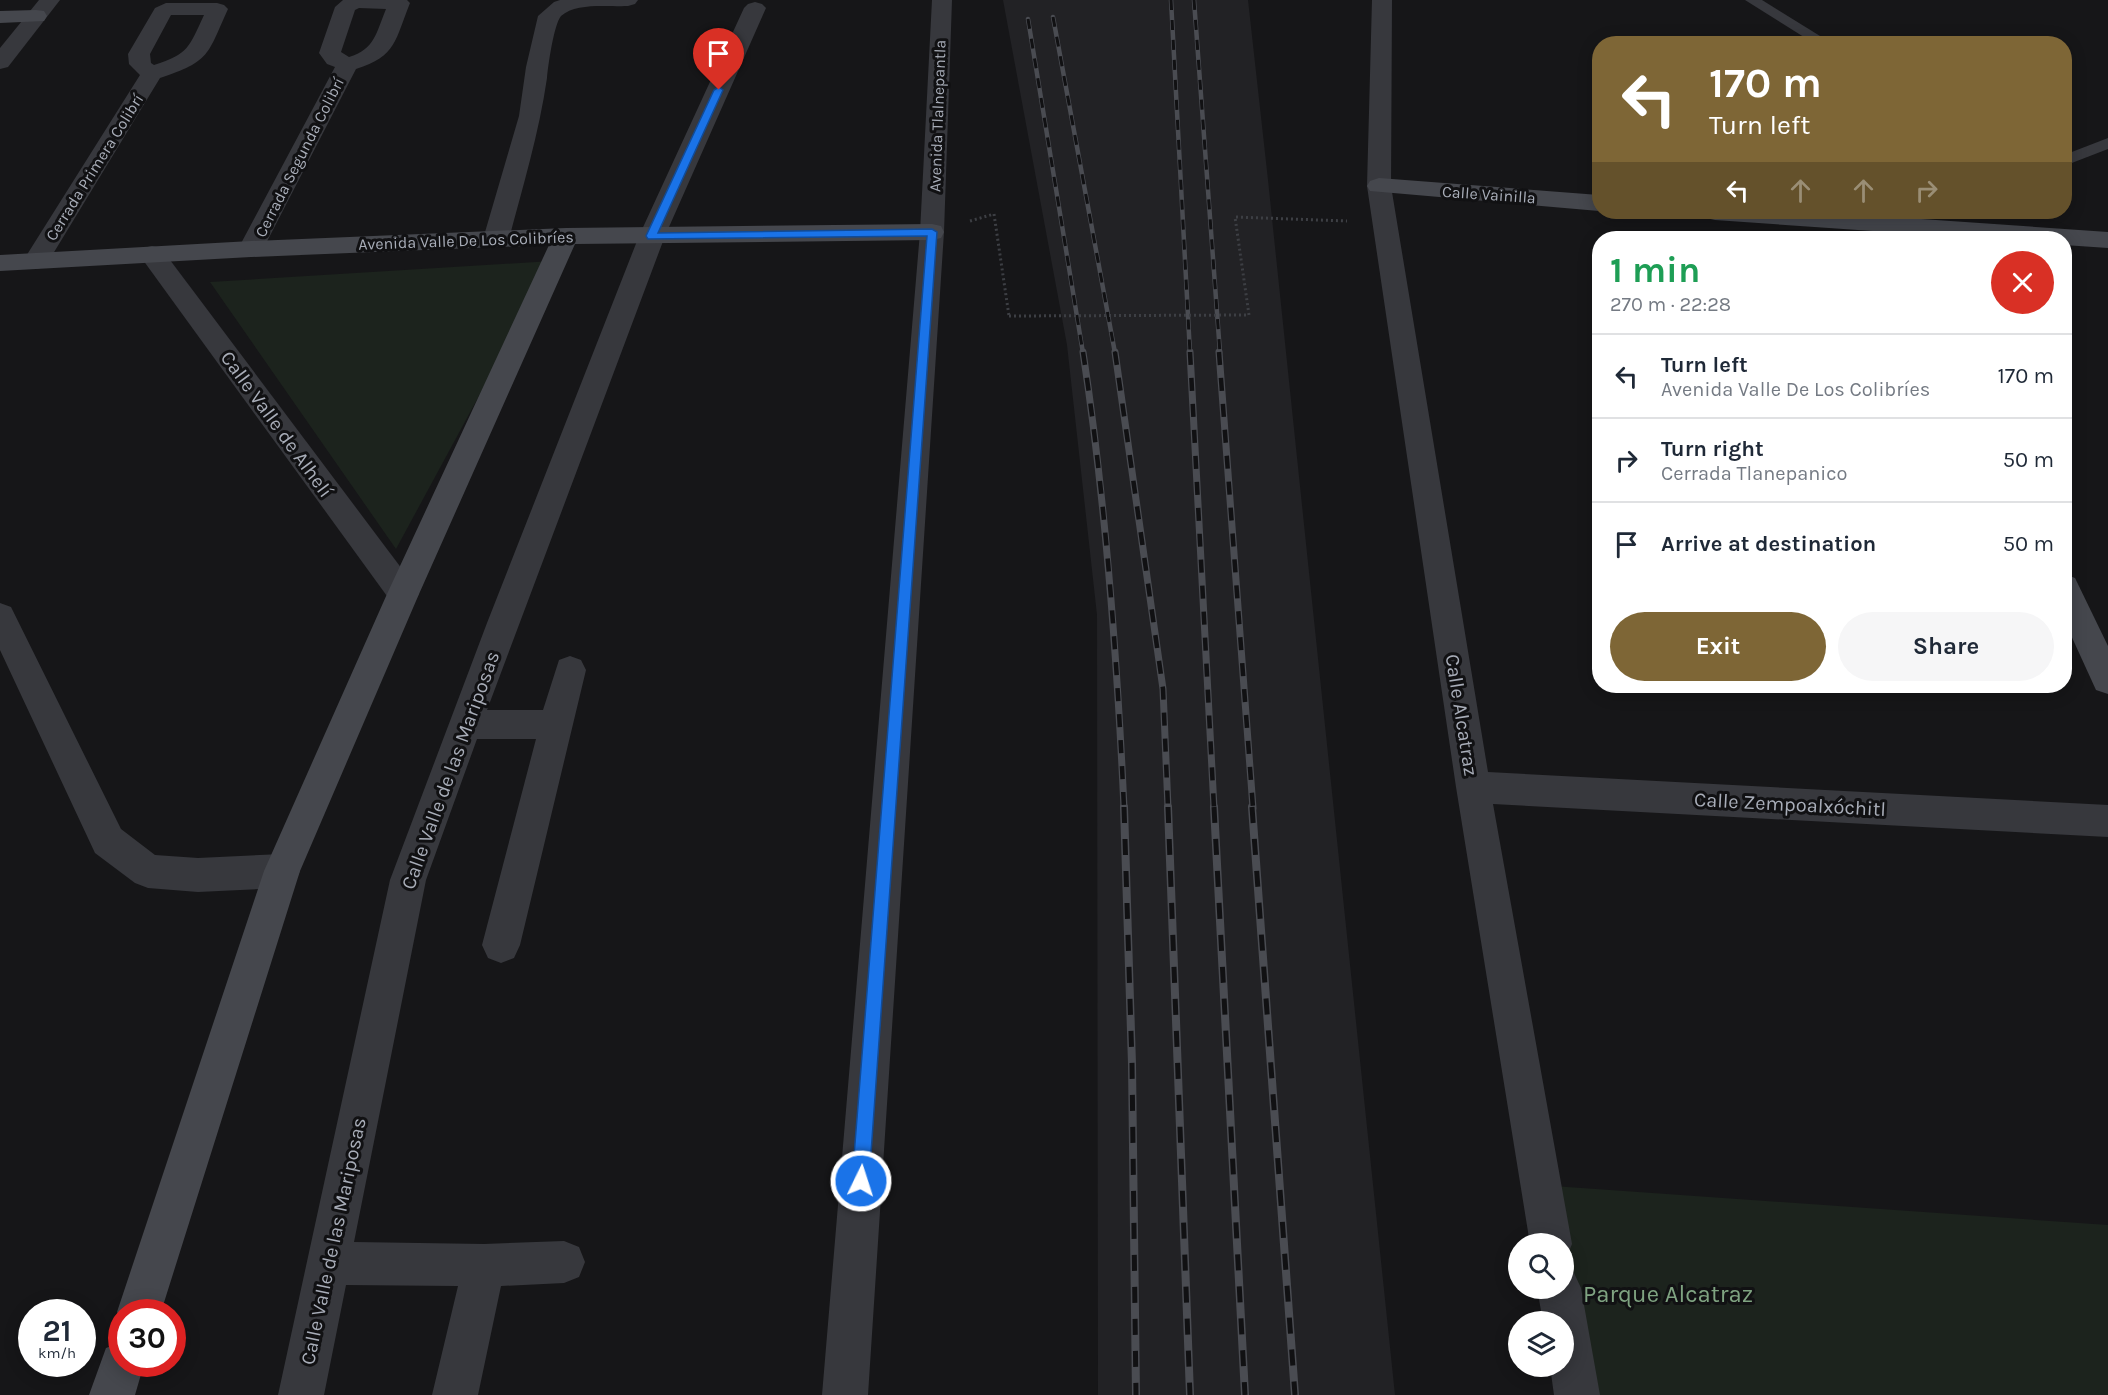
<!DOCTYPE html>
<html lang="en">
<head>
<meta charset="utf-8">
<style>
  :root { --surface:#fff; --page:#f6f6f7; --text:#1f2937; --muted:#747a83; --line:#e0e1e3; --accent:#7e6636 }
  body { margin:0; font-family:Karla,sans-serif; background:var(--page); color:var(--text); height:100vh; display:flex; flex-direction:column; font-size:22px; white-space:nowrap }
  * { box-sizing:border-box; margin:0 }
  p { font-size:20px; color:var(--muted) }
  .icon { flex:none; width:33px; height:33px; fill:none; stroke:currentColor; stroke-width:2; stroke-linecap:round; stroke-linejoin:round }
  .map { position:relative; flex:1; overflow:hidden }
  .details { position:absolute; left:1592px; top:231px; width:480px; height:462px; display:flex; flex-direction:column; background:var(--surface); border-radius:24px; box-shadow:0 3px 15px #0003 }
  .details>* { flex:none }
  .guide { position:absolute; left:1592px; top:36px; width:480px; height:183px; border-radius:24px; box-shadow:0 3px 15px #0003; background:#7e6636; color:#fff; overflow:hidden }
  .controls { position:absolute; left:1508px; top:1233px; display:grid; gap:12px }
  .controls a { display:grid; place-items:center; width:66px; height:66px; border-radius:50%; background:var(--surface); box-shadow:0 3px 15px #0003; font-size:30px }
  .speed { position:absolute; left:18px; top:1299px; display:flex; gap:12px; font-size:30px; font-weight:700; text-align:center }
  .speed>* { display:grid; place-content:center; width:78px; height:78px; border-radius:50%; background:var(--surface); box-shadow:0 3px 15px #0003; line-height:1 }
  .speed small { font-size:15px; font-weight:400 }
  .speed .limit { border:9px solid #d22; background:#fff; color:#111 }
  .pin { position:absolute; display:grid; place-items:center; width:51px; height:51px; color:#fff; margin:-62px -26px; border-radius:50% 50% 50% 0; rotate:-45deg; box-shadow:0 0 6px #0007 }
  .pin .icon { rotate:45deg }
  .me { position:absolute; width:66px; margin:-33px; rotate:4deg; stroke-linejoin:round; filter:drop-shadow(0 0 4px #0008) }
  .turn { display:flex; align-items:center; gap:21px; height:126px; padding:0 18px; font-size:27px }
  .turn .icon { width:78px; height:78px; stroke-width:2.5 }
  .turn b { display:block; font-size:42px; line-height:51px }
  .lanes { display:flex; align-items:center; height:57px; padding:0 18px; background:#0003; justify-content:center; gap:30px; direction:ltr }
  .lanes .off { opacity:.35 }
  .round { display:grid; place-items:center; flex:none; width:63px; height:63px; border-radius:32px; background:var(--page) }
  .summary { display:flex; align-items:center; justify-content:space-between; height:102px; padding:0 18px }
  h1 { font-size:36px; font-weight:700; line-height:45px; color:#1e9e55 }
  .primary-button { display:flex; gap:12px; margin-top:auto; padding:12px 18px }
  .primary-button a { flex:1; height:69px; border-radius:36px; background:var(--accent); color:#fff; font-size:24px; font-weight:700; line-height:69px; text-align:center }
  .primary-button a+a { background:var(--page); color:var(--text) }
  ul { padding:0; list-style:none }
  li { display:flex; align-items:center; gap:18px; height:84px; padding:0 18px; border-top:2px solid var(--line) }
  li div { flex:1 }
  li b { display:block; font-size:22px }
  li em { font-style:normal }
  .map>svg:first-child { display:block }
</style>
</head>
<body>
<div class="map">
<svg width="2108" height="1395" viewBox="0 0 2108 1395">
  <rect width="100%" height="100%" fill="#161618"/>
  <!-- built -->
  <polygon fill="#222225" points="1003,0 1248,0 1268,180 1395,1395 1098,1395 1097,615 1067,345"/>
  <!-- green -->
  <g fill="#1c231d">
    <polygon points="552,261 396,549 210,282"/>
    <polygon points="1539,1185 2108,1225 2108,1395 1575,1395 1563,1288 1563,1244"/>
  </g>
  <g fill="none" stroke-linecap="round" stroke-linejoin="round">
    <!-- path -->
    <g stroke="#3d3f44" stroke-width="3" stroke-dasharray="2 3" stroke-linecap="butt">
      <polyline points="970,221 994,214 1009,316"/>
      <polyline points="1249,315 1235,217 1347,221"/>
    </g>
    <!-- lane -->
    <g fill="#37383d" fill-rule="evenodd">
      <polygon points="1745,0 1762,0 1833,44 1815,44"/>
      <polygon points="2108,138 2108,149 2064,166 2064,155"/>
    </g>
    <!-- street -->
    <g fill="#37383d" fill-rule="evenodd">
      <polygon points="39,0 60,0 8,67 0,69 0,48"/>
      <path d="M343 0H407L410 3C395 40 397 56 356 69L260 255 251 257 242 255 238 249 335 67 327 64 319 53 335 7ZM359 8 386 9C376 33 375 49 349 57L341 52 355 10Z"/>
      <path d="M560 0H638L635 4 628 6C609 7 576 2 561 16 554 24 548 66 547 78 539 133 523 186 509 239L505 245 496 247 487 245 483 239 519 116 526 67 538 16 554 2Z"/>
      <polygon points="932,0 952,0 944,232 868,1395 822,1395 920,232"/>
      <polygon points="1372,0 1392,0 1391,186 1488,772 2108,805 2108,837 1493,804 1572,1244 1566,1259 1563,1260 1563,1244 1530,1244 1456,787 1367,186"/>
      <polygon points="755,2 762,4 766,8 665,236 487,710 543,710 559,660 570,656 581,660 586,670 520,945 514,958 501,963 488,958 482,945 536,739 477,739 426,880 354,1242 484,1244 564,1241 579,1247 585,1262 579,1277 564,1283 501,1286 478,1395 432,1395 458,1286 346,1285 324,1395 278,1395 390,880 487,623 639,236 744,8 748,4"/>
      <path d="M166 3H217L224 5 228 9C207 55 211 61 160 78L45 267 36 269 27 267 23 261 140 75 129 64 128 54 155 8ZM171 15H204C189 47 189 54 154 65L151 63 150 54Z"/>
      <polygon points="152,246 161,248 414,585 419,594 414,603 403,607 392,603 143,260 139,254 143,248"/>
      <polygon points="0,603 11,607 121,829 155,855 198,858 282,854 295,859 300,871 295,883 282,888 198,892 148,888 135,883 95,853 0,650"/>
      <polygon points="1563,1268 1574,1273 1581,1288 1600,1395 1554,1395 1550,1366 1563,1366 1563,1322 1543,1322 1537,1288 1563,1288"/>
    </g>
    <!-- secondary -->
    <g fill="#45474d" fill-rule="evenodd">
      <polygon points="36,10 44,11 47,16 44,21 0,23 0,11"/>
      <polygon points="1379,178 1599,195 1599,211 1370,191 1367,186 1370,181"/>
      <polygon points="1703,212 1820,212 2108,232 2108,248 2064,245 2064,238 1974,238 1715,220 1706,218"/>
      <polygon points="932,224 941,226 944,232 941,238 932,240 575,244 419,594 300,871 161,1312 122,1312 122,1322 117,1312 264,871 387,594 549,245 251,257 0,271 0,255 251,241 566,228"/>
      <polygon points="2064,574 2075,578 2108,646 2108,694 2096,690 2064,620"/>
      <polygon points="122,1342 122,1364 144,1364 135,1395 89,1395 106,1348"/>
    </g>
    <defs>
      <g id="rail-far2">
        <polyline points="1171,0 1190,353"/>
        <polyline points="1194,0 1220,353"/>
        <polyline points="1053,17 1115,353"/>
        <polyline points="1028,19 1083,353"/>
      </g>
      <g id="rail-far1">
        <path d="M1083 352C1106 503 1117 656 1124 808"/>
        <polyline points="1115,352 1163,689 1168,808"/>
        <polyline points="1190,352 1214,808"/>
        <polyline points="1219,352 1253,808"/>
      </g>
      <g id="rail">
        <polyline points="1124,807 1132,1064 1136,1395"/>
        <polyline points="1168,807 1190,1395"/>
        <polyline points="1214,807 1245,1395"/>
        <polyline points="1252,807 1295,1395"/>
      </g>
    </defs>
    <!-- rail-far2 casing -->
    <use href="#rail-far2" stroke="#4a4c52" stroke-width="4.5"/>
    <!-- rail-far1 casing -->
    <use href="#rail-far1" stroke="#4a4c52" stroke-width="7"/>
    <!-- rail casing -->
    <use href="#rail" stroke="#4a4c52" stroke-width="8"/>
    <!-- rail-far2 -->
    <use href="#rail-far2" stroke="#111113" stroke-width="3" stroke-dasharray="10" stroke-linecap="butt"/>
    <!-- rail-far1 -->
    <use href="#rail-far1" stroke="#111113" stroke-width="4.5" stroke-dasharray="13" stroke-linecap="butt"/>
    <!-- rail -->
    <use href="#rail" stroke="#111113" stroke-width="5" stroke-dasharray="16" stroke-linecap="butt"/>
    <!-- path-bridge -->
    <polyline stroke="#3d3f44" stroke-width="3" stroke-dasharray="2 3" stroke-linecap="butt" points="1009,316 1249,315"/>
  </g>
  <!-- route -->
  <polygon fill="#1a73e8" stroke="#114b97" stroke-width="1.5" points="719,87 723,90 658,233 932,229 937,232 869,1181 867,1187 861,1190 855,1187 852,1181 927,236 648,239 646,236 714,90"/>
  <g text-anchor="middle" stroke-width="6" stroke-linejoin="round" paint-order="stroke">
    <!-- far-street labels -->
    <g font-size="16" fill="#a8adb8" stroke="#111113">
      <text transform="translate(937 116) rotate(-88)" y="6">Avenida Tlalnepantla</text>
      <text transform="translate(299 157) rotate(-63)" y="6">Cerrada Segunda Colibrí</text>
      <text transform="translate(94 167) rotate(-58)" y="6">Cerrada Primera Colibrí</text>
      <text transform="translate(1489 194) rotate(4)" y="6">Calle Vainilla</text>
      <text transform="translate(466 240) rotate(-2)" y="6">Avenida Valle De Los Colibríes</text>
    </g>
    <!-- street labels -->
    <g font-size="20" fill="#a8adb8" stroke="#111113">
      <text transform="translate(277 424) rotate(54)" y="7">Calle Valle de Alhelí</text>
      <text transform="translate(1462 715) rotate(81)" y="7">Calle Alcatraz</text>
      <text transform="translate(450 770) rotate(-70)" y="7">Calle Valle de las Mariposas</text>
      <text transform="translate(1790 804) rotate(3)" y="7">Calle Zempoalxóchitl</text>
      <text transform="translate(333 1241) rotate(-78)" y="7">Calle Valle de las Mariposas</text>
    </g>
    <!-- near-park labels -->
    <g font-size="24" fill="#7fa381" stroke="#111113">
      <text x="1668" y="1302">Parque Alcatraz</text>
    </g>
  </g>
</svg>
<div class="controls">
<a><svg class="icon" aria-label="search" viewBox="0 0 24 24"><circle cx="10" cy="10" r="6"/><path d="M15 15l6 6"/></svg></a>
<a><svg class="icon" aria-label="layers" viewBox="0 0 24 24"><path d="M12 4l9 5-9 5-9-5zM3 14l9 5 9-5"/></svg></a>
</div>
<div class="speed"><div>21<small>km/h</small></div><div class="limit">30</div></div>
<div class="pin" style="left:719px;top:90px;background:#d93025"><svg class="icon" aria-label="arrive" viewBox="0 0 24 24"><path d="M6 21V4h12l-3 4 3 4H6"/></svg></div>
<svg class="me" style="left:861px;top:1181px" viewBox="-20 -20 40 40"><circle r="17" fill="#1a73e8" stroke="#fff" stroke-width="3"/><path d="M0-11L8 9 0 5-8 9z" fill="#fff"/></svg>
<div class="guide">
<div class="turn"><svg class="icon" aria-label="left" viewBox="0 0 24 24"><path d="M17 20v-9H6M10 6l-5 5 5 5"/></svg><div><b>170 m</b>Turn left</div></div>
<div class="lanes"><svg class="icon" aria-label="left" viewBox="0 0 24 24"><path d="M17 20v-9H6M10 6l-5 5 5 5"/></svg><svg class="icon off" aria-label="ahead" viewBox="0 0 24 24"><path d="M12 20V5M6 11l6-6 6 6"/></svg><svg class="icon off" aria-label="ahead" viewBox="0 0 24 24"><path d="M12 20V5M6 11l6-6 6 6"/></svg><svg class="icon off" aria-label="right" viewBox="0 0 24 24"><path d="M7 20v-9h11M14 6l5 5-5 5"/></svg></div>
</div>
<section class="details">
<div class="summary"><div><h1>1 min</h1><p>270 m · 22:28</p></div><a class="round" style="background:#d93025;color:#fff"><svg class="icon" aria-label="close" viewBox="0 0 24 24"><path d="M6 6l12 12M18 6L6 18"/></svg></a></div>
<ul>
<li><svg class="icon" aria-label="left" viewBox="0 0 24 24"><path d="M17 20v-9H6M10 6l-5 5 5 5"/></svg><div><b>Turn left</b><p>Avenida Valle De Los Colibríes</p></div><em>170 m</em></li>
<li><svg class="icon" aria-label="right" viewBox="0 0 24 24"><path d="M7 20v-9h11M14 6l5 5-5 5"/></svg><div><b>Turn right</b><p>Cerrada Tlanepanico</p></div><em>50 m</em></li>
<li><svg class="icon" aria-label="arrive" viewBox="0 0 24 24"><path d="M6 21V4h12l-3 4 3 4H6"/></svg><div><b>Arrive at destination</b></div><em>50 m</em></li>
</ul>
<div class="primary-button"><a>Exit</a><a>Share</a></div>
</section>
</div>
</body>
</html>
